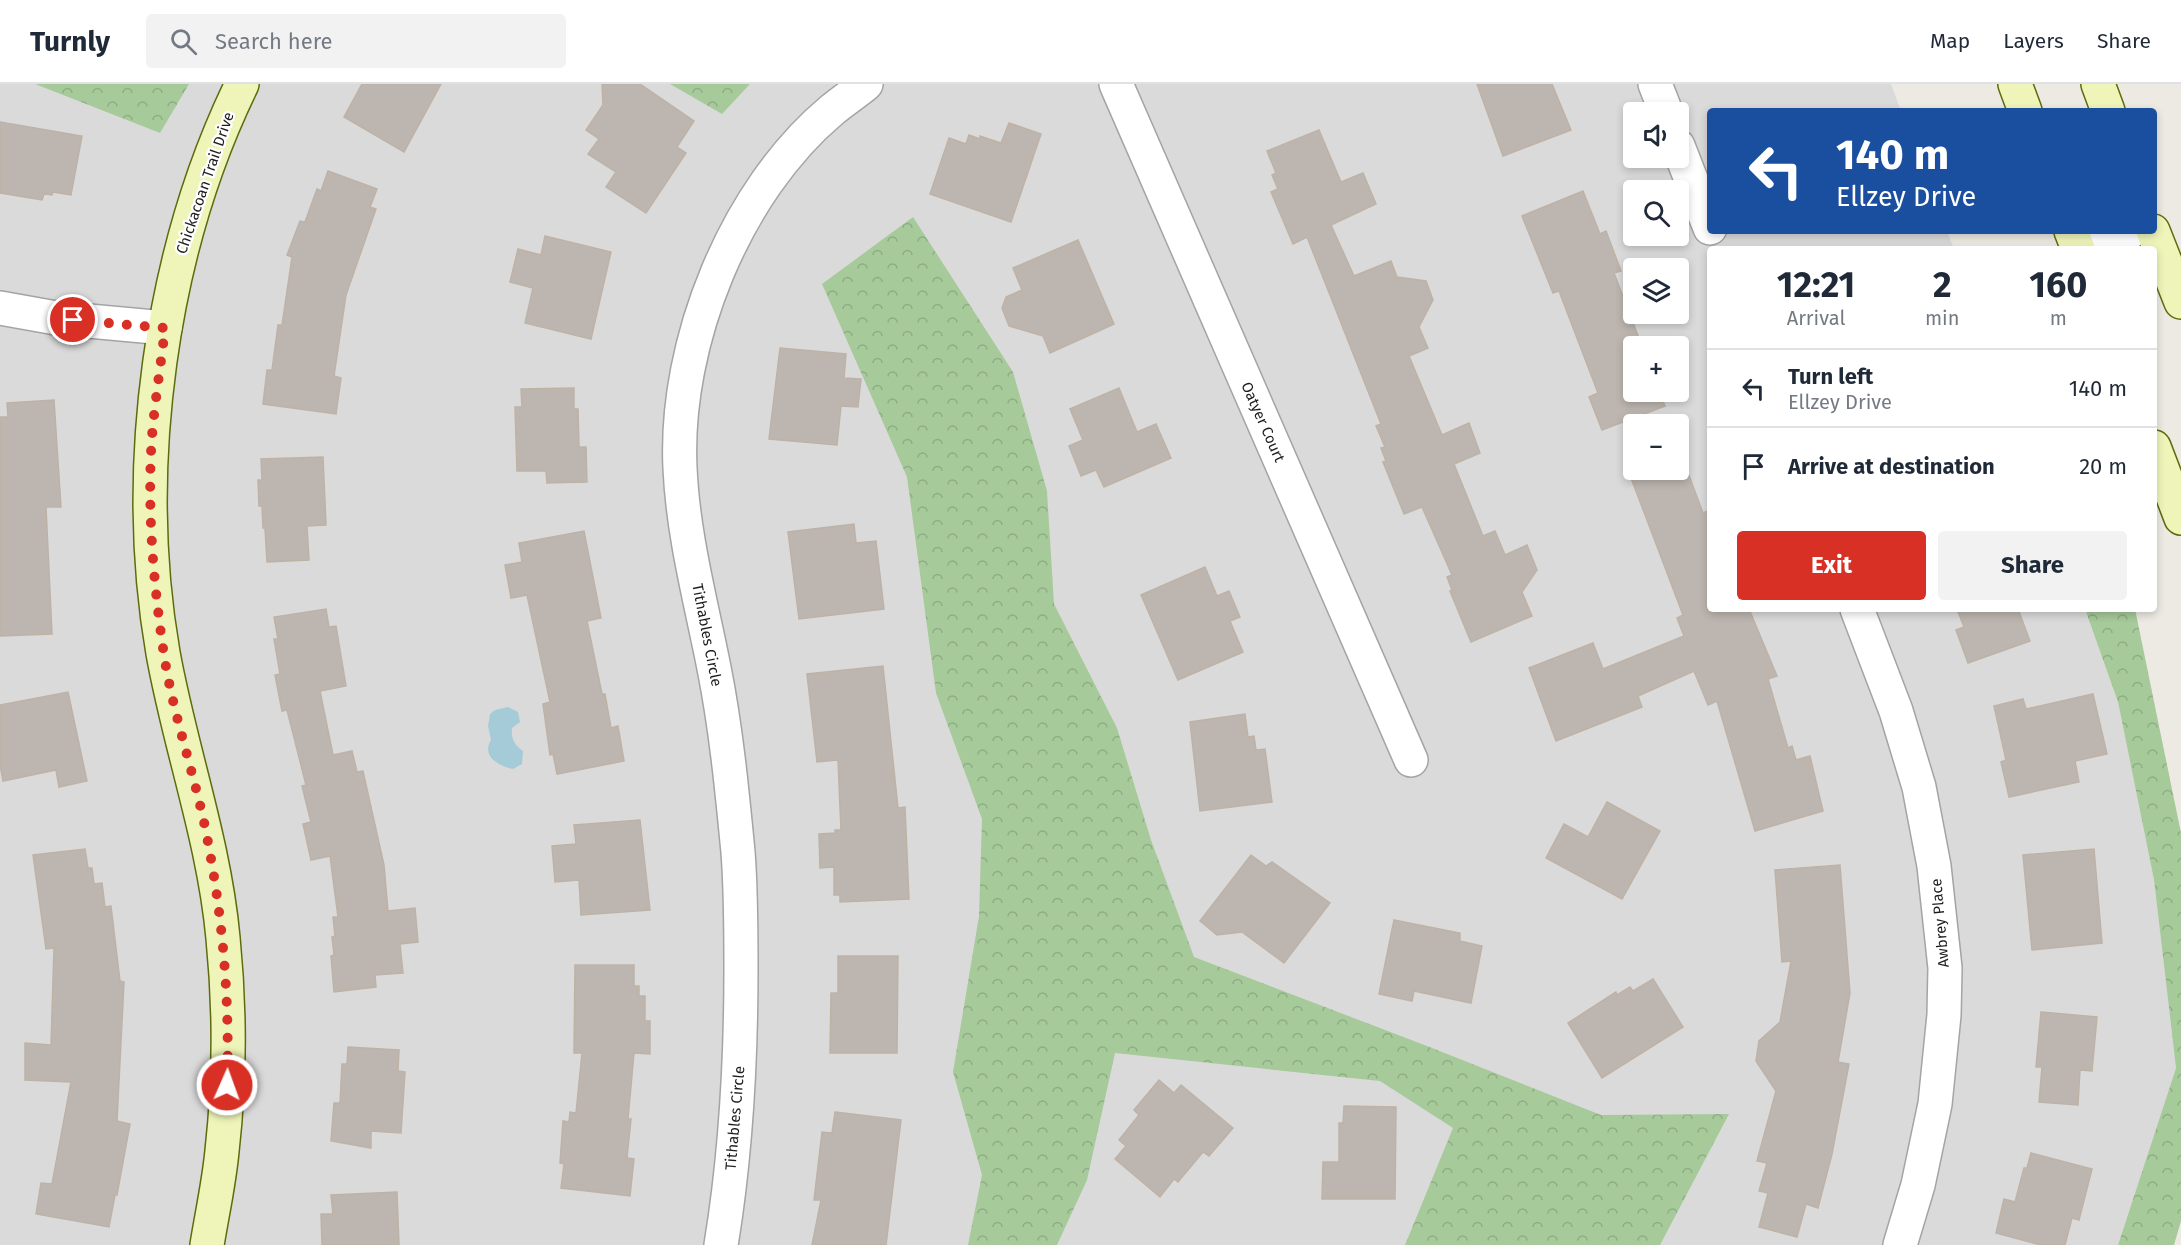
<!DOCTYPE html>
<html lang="en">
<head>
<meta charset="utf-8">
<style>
  :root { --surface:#fff; --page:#f2f2f3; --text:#1f2937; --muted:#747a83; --line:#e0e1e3; --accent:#d93025 }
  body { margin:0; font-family:"Fira Sans",sans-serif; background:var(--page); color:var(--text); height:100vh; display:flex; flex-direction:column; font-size:22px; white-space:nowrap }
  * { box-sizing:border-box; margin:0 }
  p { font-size:20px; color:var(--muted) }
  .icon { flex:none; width:33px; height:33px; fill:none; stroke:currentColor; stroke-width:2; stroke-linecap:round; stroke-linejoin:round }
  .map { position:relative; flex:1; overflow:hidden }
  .panel { position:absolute; left:1707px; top:162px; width:450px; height:366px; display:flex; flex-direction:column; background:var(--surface); border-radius:6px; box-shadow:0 3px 9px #0003 }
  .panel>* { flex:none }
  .banner { position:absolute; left:1707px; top:24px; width:450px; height:126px; border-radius:6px; box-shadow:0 3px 9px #0003; background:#1a4fa0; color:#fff; overflow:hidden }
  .tools { position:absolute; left:1623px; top:18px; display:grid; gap:12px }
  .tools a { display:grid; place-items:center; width:66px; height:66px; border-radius:6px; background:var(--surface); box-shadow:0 3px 9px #0003; font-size:30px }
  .pin { position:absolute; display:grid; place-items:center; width:51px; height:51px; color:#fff; margin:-26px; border:3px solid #fff; border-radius:50%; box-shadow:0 2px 6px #0007 }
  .me { position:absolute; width:66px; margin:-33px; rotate:2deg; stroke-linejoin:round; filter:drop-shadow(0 0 4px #0008) }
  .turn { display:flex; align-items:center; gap:21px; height:126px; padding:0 30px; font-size:27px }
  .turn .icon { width:78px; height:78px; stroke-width:2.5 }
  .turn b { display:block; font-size:42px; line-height:51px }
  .eta { display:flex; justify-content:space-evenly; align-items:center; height:102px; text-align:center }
  .eta b { font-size:36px; font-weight:700; line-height:42px }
  .primary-button { display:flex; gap:12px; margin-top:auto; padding:12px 30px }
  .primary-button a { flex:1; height:69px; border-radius:6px; background:var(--accent); color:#fff; font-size:24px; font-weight:700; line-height:69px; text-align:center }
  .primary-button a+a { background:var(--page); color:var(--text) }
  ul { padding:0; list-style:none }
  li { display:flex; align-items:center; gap:18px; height:78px; padding:0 30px; border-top:2px solid var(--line) }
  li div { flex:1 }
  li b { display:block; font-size:22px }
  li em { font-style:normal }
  header { display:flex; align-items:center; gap:36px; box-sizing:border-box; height:84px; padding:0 30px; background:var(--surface); border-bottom:2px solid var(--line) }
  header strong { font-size:28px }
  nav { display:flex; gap:33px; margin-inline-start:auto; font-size:21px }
  .search { width:420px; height:54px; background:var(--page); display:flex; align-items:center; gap:15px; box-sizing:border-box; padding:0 21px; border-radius:6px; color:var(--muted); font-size:22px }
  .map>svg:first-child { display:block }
</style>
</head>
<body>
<header>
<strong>Turnly</strong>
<div class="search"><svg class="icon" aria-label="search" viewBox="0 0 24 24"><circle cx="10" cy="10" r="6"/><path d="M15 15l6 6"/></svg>Search here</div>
<nav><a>Map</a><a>Layers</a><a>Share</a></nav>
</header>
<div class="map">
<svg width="2181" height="1161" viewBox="0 0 2181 1161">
  <defs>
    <pattern id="forest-crowns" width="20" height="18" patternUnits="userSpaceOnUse" patternTransform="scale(1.5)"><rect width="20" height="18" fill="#a6ca9a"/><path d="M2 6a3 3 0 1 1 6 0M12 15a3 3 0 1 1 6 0" fill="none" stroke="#8ead84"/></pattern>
  </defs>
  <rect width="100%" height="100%" fill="#edeae3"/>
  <!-- residential -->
  <path fill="#dbdada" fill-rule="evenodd" d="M0 0H1891L1901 27H1710V147H1947L1954 165H1710V525H2085L2118 618 2154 796 2176 984 2118 1161H0ZM1634 28H1678V74H1634ZM1634 106H1678V152H1634ZM1634 184H1678V230H1634ZM1634 262H1678V308H1634ZM1634 340H1678V386H1634Z"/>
  <!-- forest -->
  <g fill="url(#forest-crowns)">
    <polygon points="35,0 189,0 160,49"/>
    <polygon points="670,0 750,0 722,30"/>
    <polygon points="913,133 1013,288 1047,407 1054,520 1117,644 1151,756 1194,873 1427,962 1601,1031 1729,1030 1660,1161 1405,1161 1453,1044 1380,997 1115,969 1087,1096 1057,1161 968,1161 982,1091 953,988 979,832 982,735 936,609 907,393 822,200"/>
    <polygon points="2085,525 2135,525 2181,749 2181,1137 2174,1161 2118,1161 2176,984 2154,796 2118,618"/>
  </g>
  <!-- water -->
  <path fill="#a6cbd8" d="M508 623 518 628 520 638 512 644C511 654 514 661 523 667L522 680 513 685C499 682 481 673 491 656L488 642 490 630 495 626Z"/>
  <!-- building -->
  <g fill="#bdb6b0" stroke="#beb2a6" stroke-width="1.5">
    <polygon points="362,0 441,0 404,68 344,33"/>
    <polygon points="602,0 640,0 694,37 677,63 686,69 646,129 606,103 616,88 588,70 599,55 586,46 603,21"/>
    <polygon points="1477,0 1552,0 1571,46 1503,72"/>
    <polygon points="0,38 82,52 71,111 53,108 52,111 44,110 42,116 0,109"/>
    <polygon points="1009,39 1041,50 1011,138 930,110 949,54 966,60 969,51 980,55 980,52 1001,59"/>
    <polygon points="1319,46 1341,98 1363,89 1376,120 1331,141 1354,192 1391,177 1397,193 1426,197 1433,216 1419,243 1428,264 1409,272 1442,351 1469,339 1480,369 1454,380 1483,452 1495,447 1505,471 1527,461 1537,486 1522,508 1532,532 1471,558 1450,507 1452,506 1447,493 1452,491 1422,423 1404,430 1383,378 1386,377 1381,364 1385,363 1376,342 1381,340 1307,153 1293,160 1271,108 1278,105 1272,91 1276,89 1267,67"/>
    <polygon points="328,87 377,105 370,123 376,125 346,211 334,292 341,294 336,330 263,320 267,286 272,286 278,241 282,241 292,173 287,171 300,137 305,138 317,105 321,107"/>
    <polygon points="1583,107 1600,150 1606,147 1621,187 1614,189 1642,262 1634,262 1634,308 1659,308 1665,322 1602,346 1589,313 1598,309 1559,207 1553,209 1522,132"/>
    <polygon points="545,152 611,168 591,255 525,239 533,204 510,198 518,165 541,171"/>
    <polygon points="1078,156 1114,240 1050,269 1043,252 1009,242 1002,224 1006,213 1022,206 1013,184"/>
    <polygon points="780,264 846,270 844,294 861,295 858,323 841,322 837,361 769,355"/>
    <polygon points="574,304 574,325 578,325 579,363 586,363 587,398 547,399 546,387 517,387 515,323 522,323 521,305"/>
    <polygon points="1119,304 1137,348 1156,340 1171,374 1104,403 1096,386 1081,392 1069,362 1083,356 1070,325"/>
    <polygon points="54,316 61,423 46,423 52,550 0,552 0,333 8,333 7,319"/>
    <polygon points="323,373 326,441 307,442 309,476 267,478 265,444 263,444 262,422 259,422 258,396 262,396 261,375"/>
    <polygon points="1628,386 1687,386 1703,429 1710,426 1710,525 1749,525 1777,592 1768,595 1788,664 1792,662 1796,676 1810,672 1823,727 1755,747 1717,617 1708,621 1694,587 1638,612 1642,623 1556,657 1529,584 1593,559 1603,585 1684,552 1677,534 1683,531"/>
    <polygon points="854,440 856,459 876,457 884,525 799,535 788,448"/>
    <polygon points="584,447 601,534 587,537 602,610 605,610 611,644 618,642 624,677 557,690 553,670 550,671 543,620 550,618 527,511 511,514 505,481 522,478 519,459"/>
    <polygon points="1205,483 1217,512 1229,507 1240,533 1230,537 1243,568 1178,596 1141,511"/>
    <polygon points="326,525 329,543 336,542 346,602 320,607 333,671 352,667 357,688 363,687 384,781 388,827 415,824 418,858 400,860 403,889 375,891 376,903 334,908 331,872 334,871 332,853 335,852 333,833 338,833 330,772 311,776 303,740 311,738 302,702 306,701 287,626 282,627 275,591 280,590 274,555 278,555 274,533"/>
    <polygon points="1957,525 2018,525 2030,557 1968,579 1956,546 1964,543"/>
    <polygon points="883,582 898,724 905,723 909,815 840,818 840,811 834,811 834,783 820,784 819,750 835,749 835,746 841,746 838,676 817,678 807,590"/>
    <polygon points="68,608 87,697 59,703 56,686 3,697 0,681 0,621"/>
    <polygon points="2093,610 2107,670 2075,677 2079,698 2009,713 2001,678 2006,676 1994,622 2023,615 2026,625"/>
    <polygon points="1245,630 1248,653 1254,652 1256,666 1265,665 1272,718 1200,727 1190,638"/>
    <polygon points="1607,718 1660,747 1622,815 1546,774 1564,740 1588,753"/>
    <polygon points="640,736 650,826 581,831 579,796 555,798 552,762 576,760 574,741"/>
    <polygon points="85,765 88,784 92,784 94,800 102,799 105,823 111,822 120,897 124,898 117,1037 130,1040 117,1111 115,1111 109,1143 36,1130 41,1099 52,1100 71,998 25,996 25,959 51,961 54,864 46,865 33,771"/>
    <polygon points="2094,765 2102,859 2032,866 2023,771"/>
    <polygon points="1251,771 1266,782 1272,778 1330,819 1284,879 1242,848 1217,851 1200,837"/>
    <polygon points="1840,781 1850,909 1838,978 1849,980 1832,1070 1818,1124 1806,1120 1797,1153 1759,1143 1768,1109 1759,1107 1767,1079 1757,1077 1776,1007 1756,977 1759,957 1780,938 1791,877 1782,878 1775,786"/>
    <polygon points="1394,836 1460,849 1460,857 1482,862 1471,919 1414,907 1412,917 1379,910"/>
    <polygon points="838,872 898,872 897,969 830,969 831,909 838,909"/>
    <polygon points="575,881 634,881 634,902 639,902 639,912 645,912 645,937 650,937 650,970 634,969 628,1035 631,1035 627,1074 634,1075 630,1112 561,1104 564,1080 560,1079 563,1037 569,1038 570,1028 576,1029 582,969 574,969"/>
    <polygon points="1653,895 1683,943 1602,994 1568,939 1616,908 1617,911 1630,903 1633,907"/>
    <polygon points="2041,928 2097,933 2092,987 2080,986 2078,1021 2039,1018 2042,983 2036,983"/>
    <polygon points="348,963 399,966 398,987 405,988 401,1049 371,1047 371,1064 331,1057 334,1019 340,1019 342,980 347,980"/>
    <polygon points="1159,996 1174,1009 1181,1001 1233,1044 1209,1072 1203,1068 1178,1098 1174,1095 1160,1113 1115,1075 1126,1062 1119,1056 1139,1031 1134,1026"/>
    <polygon points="1344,1022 1396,1023 1395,1115 1322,1115 1323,1078 1339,1078 1339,1039 1343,1039"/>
    <polygon points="835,1028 901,1036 886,1161 812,1161 821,1116 814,1116 822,1048 832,1049"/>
    <polygon points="2031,1069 2092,1085 2079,1136 2072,1134 2065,1161 2041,1161 1996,1149 2004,1115 2015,1118 2024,1084 2027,1084"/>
    <polygon points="397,1108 399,1161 322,1161 321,1130 333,1130 331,1111"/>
  </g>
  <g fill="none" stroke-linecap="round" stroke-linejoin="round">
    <defs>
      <g id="street">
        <polyline points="1116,0 1411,676"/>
        <polyline points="1655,0 1666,28"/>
        <polyline points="1678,62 1710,144"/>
        <polyline points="2087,165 2132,147"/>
        <polyline points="0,224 56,234 165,244"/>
        <polyline points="1857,525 1896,627 1919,703 1934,782 1945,884 1944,931 1935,1020 1918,1101 1900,1161"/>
        <path d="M721 1161C736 1070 741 977 741 885 741 846 741 806 738 768 732 706 726 644 714 584 701 518 683 452 680 384 674 259 735 107 832 26 843 17 855 9 866 0"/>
      </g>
      <g id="secondary">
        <polyline points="2015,0 2025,27"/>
        <polyline points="2098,0 2108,27"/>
        <polyline points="2071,147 2078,165"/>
        <polyline points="2153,147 2181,218"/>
        <polyline points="2154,363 2181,434"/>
        <path d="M207 1161C212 1130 219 1099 222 1067 230 996 230 924 223 854 214 756 180 664 163 569 131 385 160 168 242 0"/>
      </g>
    </defs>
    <!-- street casing -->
    <use href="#street" stroke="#a4a4a4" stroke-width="36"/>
    <!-- secondary casing -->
    <use href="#secondary" stroke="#5d6b0c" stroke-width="36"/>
    <!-- street -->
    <use href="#street" stroke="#fff" stroke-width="33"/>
    <!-- secondary -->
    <use href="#secondary" stroke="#eff5b9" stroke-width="33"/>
  </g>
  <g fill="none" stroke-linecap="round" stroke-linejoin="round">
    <!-- route -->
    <path stroke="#d93025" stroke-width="10" stroke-dasharray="0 18" d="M73 236 165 244C161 280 155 316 152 352 147 422 153 495 163 564 172 629 195 690 207 753 223 835 230 918 227 1001"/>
  </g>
  <g text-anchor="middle" stroke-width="4.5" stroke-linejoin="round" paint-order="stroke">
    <!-- street labels -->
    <g font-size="15" fill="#1d1d1d" stroke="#fff">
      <text transform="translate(205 99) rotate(-71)" y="5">Chickacoan Trail Drive</text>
      <text transform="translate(1263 338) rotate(66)" y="5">Oatyer Court</text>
      <text transform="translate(707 551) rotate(79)" y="5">Tithables Circle</text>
      <text transform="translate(1940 839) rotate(-95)" y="5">Awbrey Place</text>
      <text transform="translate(735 1034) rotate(-85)" y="5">Tithables Circle</text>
    </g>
  </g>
</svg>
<div class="tools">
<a><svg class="icon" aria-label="sound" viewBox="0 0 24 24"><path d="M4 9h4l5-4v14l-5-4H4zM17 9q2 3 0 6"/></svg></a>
<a><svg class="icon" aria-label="search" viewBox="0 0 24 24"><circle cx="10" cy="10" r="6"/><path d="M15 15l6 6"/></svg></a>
<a><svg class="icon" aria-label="layers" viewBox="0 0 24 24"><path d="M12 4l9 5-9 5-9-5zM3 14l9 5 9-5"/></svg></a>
<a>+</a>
<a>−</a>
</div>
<div class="pin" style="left:73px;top:236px;background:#d93025"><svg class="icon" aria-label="arrive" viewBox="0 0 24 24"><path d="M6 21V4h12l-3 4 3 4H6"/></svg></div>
<svg class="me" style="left:227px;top:1001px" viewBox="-20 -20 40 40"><circle r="17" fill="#d93025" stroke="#fff" stroke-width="3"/><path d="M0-11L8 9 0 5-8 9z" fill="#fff"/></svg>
<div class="banner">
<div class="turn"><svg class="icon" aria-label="left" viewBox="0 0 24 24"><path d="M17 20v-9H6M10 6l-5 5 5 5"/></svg><div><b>140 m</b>Ellzey Drive</div></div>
</div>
<section class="panel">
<div class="eta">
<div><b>12:21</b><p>Arrival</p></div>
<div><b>2</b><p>min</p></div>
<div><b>160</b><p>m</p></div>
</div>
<ul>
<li><svg class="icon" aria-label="left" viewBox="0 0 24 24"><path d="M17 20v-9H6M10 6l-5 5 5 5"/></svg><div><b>Turn left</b><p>Ellzey Drive</p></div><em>140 m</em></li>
<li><svg class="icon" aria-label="arrive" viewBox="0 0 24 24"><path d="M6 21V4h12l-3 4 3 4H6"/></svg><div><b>Arrive at destination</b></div><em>20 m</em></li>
</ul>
<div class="primary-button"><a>Exit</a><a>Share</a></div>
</section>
</div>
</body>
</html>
